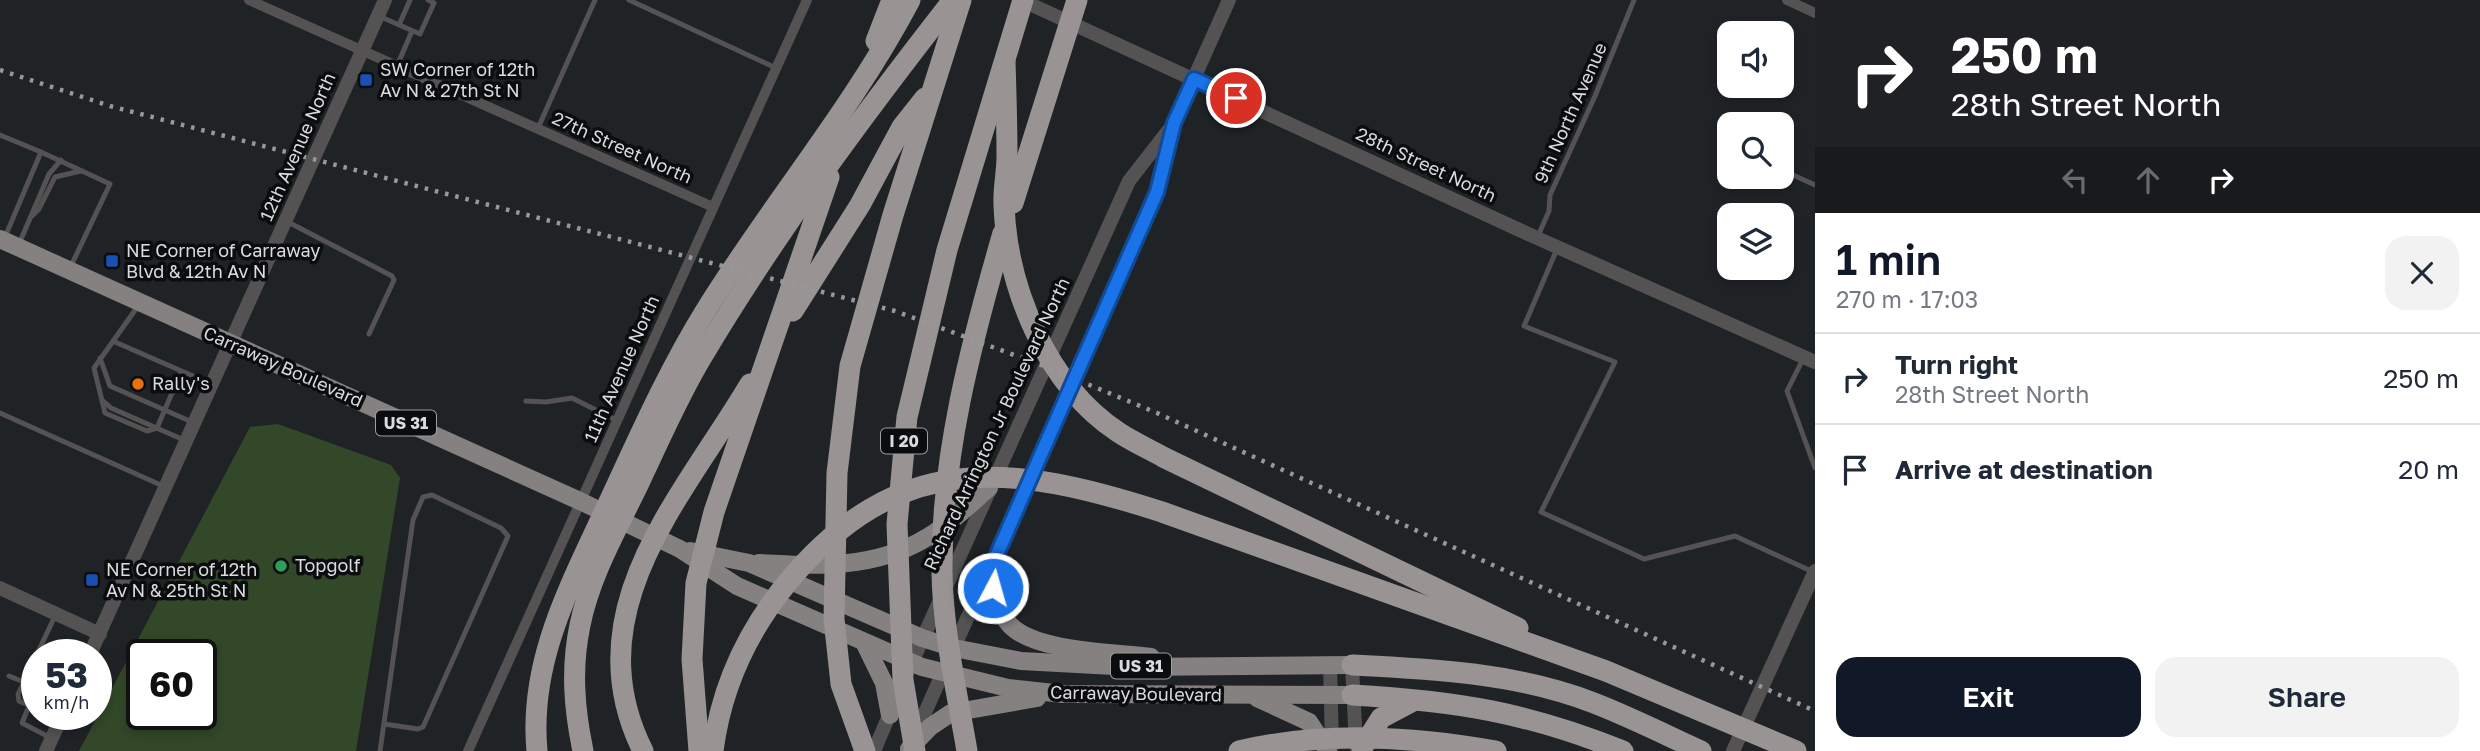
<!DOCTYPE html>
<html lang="en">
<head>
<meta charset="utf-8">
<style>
  :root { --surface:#fff; --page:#f2f2f3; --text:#1f2937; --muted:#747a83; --line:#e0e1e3; --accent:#111827 }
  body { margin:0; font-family:"Golos Text",sans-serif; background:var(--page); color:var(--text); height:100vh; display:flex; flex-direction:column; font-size:26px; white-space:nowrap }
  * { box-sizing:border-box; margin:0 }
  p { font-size:23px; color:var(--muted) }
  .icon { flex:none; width:38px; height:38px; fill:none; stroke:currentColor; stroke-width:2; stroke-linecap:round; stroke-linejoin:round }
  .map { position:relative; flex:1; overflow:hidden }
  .details { display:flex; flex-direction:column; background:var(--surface); width:665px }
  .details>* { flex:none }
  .top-card { background:#202124; color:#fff; overflow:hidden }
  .controls { position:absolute; left:1717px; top:21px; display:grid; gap:14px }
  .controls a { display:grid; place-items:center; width:77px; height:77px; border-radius:14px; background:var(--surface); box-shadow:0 4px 10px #0003; font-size:35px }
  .speed { position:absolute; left:21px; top:639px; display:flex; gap:14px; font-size:35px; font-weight:700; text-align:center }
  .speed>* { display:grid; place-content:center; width:91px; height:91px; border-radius:50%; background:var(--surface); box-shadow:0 4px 10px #0003; line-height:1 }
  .speed small { font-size:18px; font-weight:400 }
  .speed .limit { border:4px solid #111; border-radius:10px; background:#fff; color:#111 }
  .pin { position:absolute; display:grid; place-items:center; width:60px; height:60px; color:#fff; margin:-30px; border:4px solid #fff; border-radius:50%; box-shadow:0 2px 7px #0007 }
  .me { position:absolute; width:77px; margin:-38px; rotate:6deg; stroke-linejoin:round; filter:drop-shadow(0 0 5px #0008) }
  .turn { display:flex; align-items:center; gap:24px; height:147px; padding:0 21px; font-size:32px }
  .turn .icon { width:91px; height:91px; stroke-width:2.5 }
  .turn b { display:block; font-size:49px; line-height:60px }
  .lanes { display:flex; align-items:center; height:66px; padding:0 21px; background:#0003; justify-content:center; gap:35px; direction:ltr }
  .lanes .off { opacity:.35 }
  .round { display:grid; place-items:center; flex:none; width:74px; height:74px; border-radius:21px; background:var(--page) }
  .overview { display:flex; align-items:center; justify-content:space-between; height:119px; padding:0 21px }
  h1 { font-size:42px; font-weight:600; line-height:52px; color:var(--accent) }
  .button { display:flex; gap:14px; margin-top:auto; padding:14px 21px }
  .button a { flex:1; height:80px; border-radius:21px; background:var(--accent); color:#fff; font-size:28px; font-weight:600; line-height:80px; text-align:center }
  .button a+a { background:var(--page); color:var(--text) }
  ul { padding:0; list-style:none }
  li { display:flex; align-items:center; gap:21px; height:91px; padding:0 21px; border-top:2px solid var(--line) }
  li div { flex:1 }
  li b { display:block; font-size:26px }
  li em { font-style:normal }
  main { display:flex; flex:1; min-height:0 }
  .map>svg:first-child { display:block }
</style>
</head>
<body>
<main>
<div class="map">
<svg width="1815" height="751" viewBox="0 0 1815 751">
  <rect width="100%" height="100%" fill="#202326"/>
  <!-- green -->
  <path fill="#324829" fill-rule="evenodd" d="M278 424 391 465 400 478 356 751H79L250 427ZM142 654H201V714H142Z"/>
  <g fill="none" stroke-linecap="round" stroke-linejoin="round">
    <!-- service -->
    <g stroke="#545252" stroke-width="5">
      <polyline points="629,0 776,68"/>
      <polyline points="381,17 420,34 434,3 428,0"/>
      <polyline points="399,25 410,0"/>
      <polyline points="397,66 412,31"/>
      <polyline points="538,128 595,0"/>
      <polyline points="0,135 41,152 5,237"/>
      <polyline points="41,152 110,184 70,268"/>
      <polyline points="1782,170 1815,185"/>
      <polyline points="32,216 39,209 55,177 81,171"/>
      <polyline points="286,221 392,276 394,280 369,334"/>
      <polyline points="1538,236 1549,211 1550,195 1595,96 1634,0"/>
      <polyline points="19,244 49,174 61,160"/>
      <polyline points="1557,249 1524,326 1615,362 1541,512 1644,559 1735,536 1811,571"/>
      <polyline points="138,306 94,368 105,413 147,431 157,428"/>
      <polyline points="115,342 209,383"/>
      <polyline points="1804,357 1787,391 1815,468"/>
      <polyline points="100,358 110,386 192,422"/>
      <polyline points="102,400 111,408 184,440"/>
      <polyline points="526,401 546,402 572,398 618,421"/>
      <polyline points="0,413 163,486"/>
      <polyline points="157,428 181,372"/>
      <polyline points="37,654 55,616"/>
      <polyline points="37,655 18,694 19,701 37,709"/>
      <polyline points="9,676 24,682"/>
      <polyline points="36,695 37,695"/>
      <polyline points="29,706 22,723 49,737"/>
      <polyline points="380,751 413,520 423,497 432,495 501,528 508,536 423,727 418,729 384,724"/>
    </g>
    <!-- minor -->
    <g stroke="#545252" stroke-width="10">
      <polyline points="249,0 713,207"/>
      <polyline points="1787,0 1815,13"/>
      <polyline points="468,751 807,0"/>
    </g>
    <!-- tertiary -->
    <g stroke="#545252" stroke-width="14">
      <polyline points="1021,0 1537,238 1815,362"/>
      <polyline points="0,588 100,634"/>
      <polyline points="90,654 385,0"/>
      <polyline points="1330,664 1332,746"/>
      <polyline points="1352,665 1356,746"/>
      <polyline points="908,671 1129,181 1171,127"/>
      <polyline points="914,737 1158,192 1174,123 1229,0"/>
      <polyline points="46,751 63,714"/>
      <polyline points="874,751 893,706"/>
      <polyline points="1733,751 1815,571"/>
    </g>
    <!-- primary -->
    <g stroke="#858181" stroke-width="18">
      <polyline points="0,239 582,502 680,549 737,586 922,667 1008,688 1063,694 1352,695"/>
      <polyline points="690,551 749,563 922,638 954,648 1021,661 1133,667 1352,665"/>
      <path d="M759 563C817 566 875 569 926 538 949 525 969 505 989 488"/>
      <path d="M990 570C993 589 996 610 1010 625 1035 652 1114 652 1151 657"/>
      <polyline points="865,644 884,683 890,715"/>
      <polyline points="1257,698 1309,722 1328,751"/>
      <polyline points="909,749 930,727 951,713 1037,698"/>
    </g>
    <!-- motorway -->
    <g stroke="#999394" stroke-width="21">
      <polyline points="876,41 892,0"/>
      <path d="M1005 61C1006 93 1007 125 1007 157 1007 173 1003 189 1004 205 1007 288 1047 385 1118 432 1133 442 1149 449 1165 458L1518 628"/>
      <polyline points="1013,203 1077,0"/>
      <polyline points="793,311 860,205 902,127 925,98"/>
      <path d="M1352 665C1434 669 1517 673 1594 703 1630 717 1666 735 1701 751"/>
      <path d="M1352 695C1456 701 1526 712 1623 751"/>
      <polyline points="1362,748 1381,718 1413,701"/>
      <path d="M537 751C529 666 566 594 601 519 634 449 665 376 706 310 771 205 852 110 910 0"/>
      <path d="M583 751C574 708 571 668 580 625 590 575 617 529 639 483 659 441 678 396 703 355 777 231 864 114 953 0"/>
      <path d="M643 751C573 611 683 497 750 384"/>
      <polyline points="699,751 692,659 696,583 714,512 829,177"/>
      <path d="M713 751C721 688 747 632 787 583 898 449 1010 463 1162 512L1606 671 1796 751"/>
      <polyline points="865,751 841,684 834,619 837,473 850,366 893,215 961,0"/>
      <polyline points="915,751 903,680 897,524 907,417 947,250 1023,0"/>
      <path d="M967 751C957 692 943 633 942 572 941 456 971 344 1003 233"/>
      <path d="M1239 751C1324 731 1411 736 1496 751"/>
    </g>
    <!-- rail -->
    <polyline stroke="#96989a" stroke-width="4.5" stroke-dasharray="3.5 7" stroke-linecap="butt" points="0,70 110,106 895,311 1044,366 1157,413 1815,711"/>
  </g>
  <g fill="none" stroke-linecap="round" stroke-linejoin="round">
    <defs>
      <polyline id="route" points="993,588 990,570 1157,192 1174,123 1194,79 1236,98"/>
    </defs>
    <!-- route casing -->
    <use href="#route" stroke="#114b97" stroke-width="18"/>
    <!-- route -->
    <use href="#route" stroke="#1a73e8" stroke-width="12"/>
  </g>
  <!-- markers -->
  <g fill="#1a4fb4" stroke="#0b0c0e" stroke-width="2.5">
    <rect x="359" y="73" width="14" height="14" rx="3.5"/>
    <rect x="105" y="254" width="14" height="14" rx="3.5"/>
    <rect x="85" y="573" width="14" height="14" rx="3.5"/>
  </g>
  <circle fill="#e8710a" stroke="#0b0c0e" stroke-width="2.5" cx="138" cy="384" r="7"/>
  <circle fill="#2e9e5b" stroke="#0b0c0e" stroke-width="2.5" cx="281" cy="566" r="7"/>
  <g text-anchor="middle" stroke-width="7" stroke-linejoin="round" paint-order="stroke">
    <!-- shield labels -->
    <g fill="#0b0c0e" stroke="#9c9d9f" stroke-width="2">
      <rect x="376" y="410.5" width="60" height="25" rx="5"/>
      <rect x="881" y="428.5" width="46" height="25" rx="5"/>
      <rect x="1111" y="653.5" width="60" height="25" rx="5"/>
    </g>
    <g font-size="16" font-weight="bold" fill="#dadbdd">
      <text x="406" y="429">US 31</text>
      <text x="904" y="447">I 20</text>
      <text x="1141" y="672">US 31</text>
    </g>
    <!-- poi labels -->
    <g font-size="18" fill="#dadbdd" stroke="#0b0c0e" text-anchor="start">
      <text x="380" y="76">SW Corner of 12th<tspan x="380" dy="21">Av N &amp; 27th St N</tspan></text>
      <text x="126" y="257">NE Corner of Carraway<tspan x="126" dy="21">Blvd &amp; 12th Av N</tspan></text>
      <text x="152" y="390">Rally's</text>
      <text x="295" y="572">Topgolf</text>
      <text x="106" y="576">NE Corner of 12th<tspan x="106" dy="21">Av N &amp; 25th St N</tspan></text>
    </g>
    <!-- street labels -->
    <g font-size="18" fill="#dadbdd" stroke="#0b0c0e">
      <text transform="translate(1571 113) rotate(-66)" y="6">9th North Avenue</text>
      <text transform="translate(298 147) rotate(-66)" y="6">12th Avenue North</text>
      <text transform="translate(622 148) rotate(24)" y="6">27th Street North</text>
      <text transform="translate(1426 165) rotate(25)" y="6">28th Street North</text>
      <text transform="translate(283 367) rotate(24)" y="6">Carraway Boulevard</text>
      <text transform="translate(622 369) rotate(-66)" y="6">11th Avenue North</text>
      <text transform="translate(997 424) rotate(-65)" y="6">Richard Arrington Jr Boulevard North</text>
      <text transform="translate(1136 694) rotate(1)" y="6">Carraway Boulevard</text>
    </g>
  </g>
</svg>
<div class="controls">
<a><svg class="icon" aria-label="sound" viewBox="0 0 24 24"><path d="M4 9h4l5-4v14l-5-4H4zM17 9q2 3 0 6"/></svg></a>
<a><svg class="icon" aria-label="search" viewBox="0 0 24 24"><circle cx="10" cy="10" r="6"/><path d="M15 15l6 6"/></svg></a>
<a><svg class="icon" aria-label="layers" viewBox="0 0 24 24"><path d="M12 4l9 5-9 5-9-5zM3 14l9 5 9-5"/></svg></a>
</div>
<div class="speed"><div>53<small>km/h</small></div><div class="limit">60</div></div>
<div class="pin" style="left:1236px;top:98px;background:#d93025"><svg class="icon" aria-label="arrive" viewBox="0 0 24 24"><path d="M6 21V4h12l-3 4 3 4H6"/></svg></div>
<svg class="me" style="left:993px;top:588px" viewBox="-20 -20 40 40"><circle r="17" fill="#1a73e8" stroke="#fff" stroke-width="3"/><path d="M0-11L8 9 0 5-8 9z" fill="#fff"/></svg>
</div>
<section class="details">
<div class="top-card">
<div class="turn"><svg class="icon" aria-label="right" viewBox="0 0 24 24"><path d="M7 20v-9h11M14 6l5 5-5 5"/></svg><div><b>250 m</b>28th Street North</div></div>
<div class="lanes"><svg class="icon off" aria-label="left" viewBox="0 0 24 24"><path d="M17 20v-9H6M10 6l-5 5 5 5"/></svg><svg class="icon off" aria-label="ahead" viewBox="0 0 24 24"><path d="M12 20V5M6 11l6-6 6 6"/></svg><svg class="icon" aria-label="right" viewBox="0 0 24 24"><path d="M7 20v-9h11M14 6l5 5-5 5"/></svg></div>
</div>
<div class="overview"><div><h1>1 min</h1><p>270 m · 17:03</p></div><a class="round"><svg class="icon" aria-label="close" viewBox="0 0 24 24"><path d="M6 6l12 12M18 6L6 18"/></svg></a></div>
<ul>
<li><svg class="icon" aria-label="right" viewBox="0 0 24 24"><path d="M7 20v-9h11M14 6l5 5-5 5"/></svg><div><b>Turn right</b><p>28th Street North</p></div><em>250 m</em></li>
<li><svg class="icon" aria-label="arrive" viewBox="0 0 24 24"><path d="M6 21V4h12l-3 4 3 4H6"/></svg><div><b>Arrive at destination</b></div><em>20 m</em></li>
</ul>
<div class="button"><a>Exit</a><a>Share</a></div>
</section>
</main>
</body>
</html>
